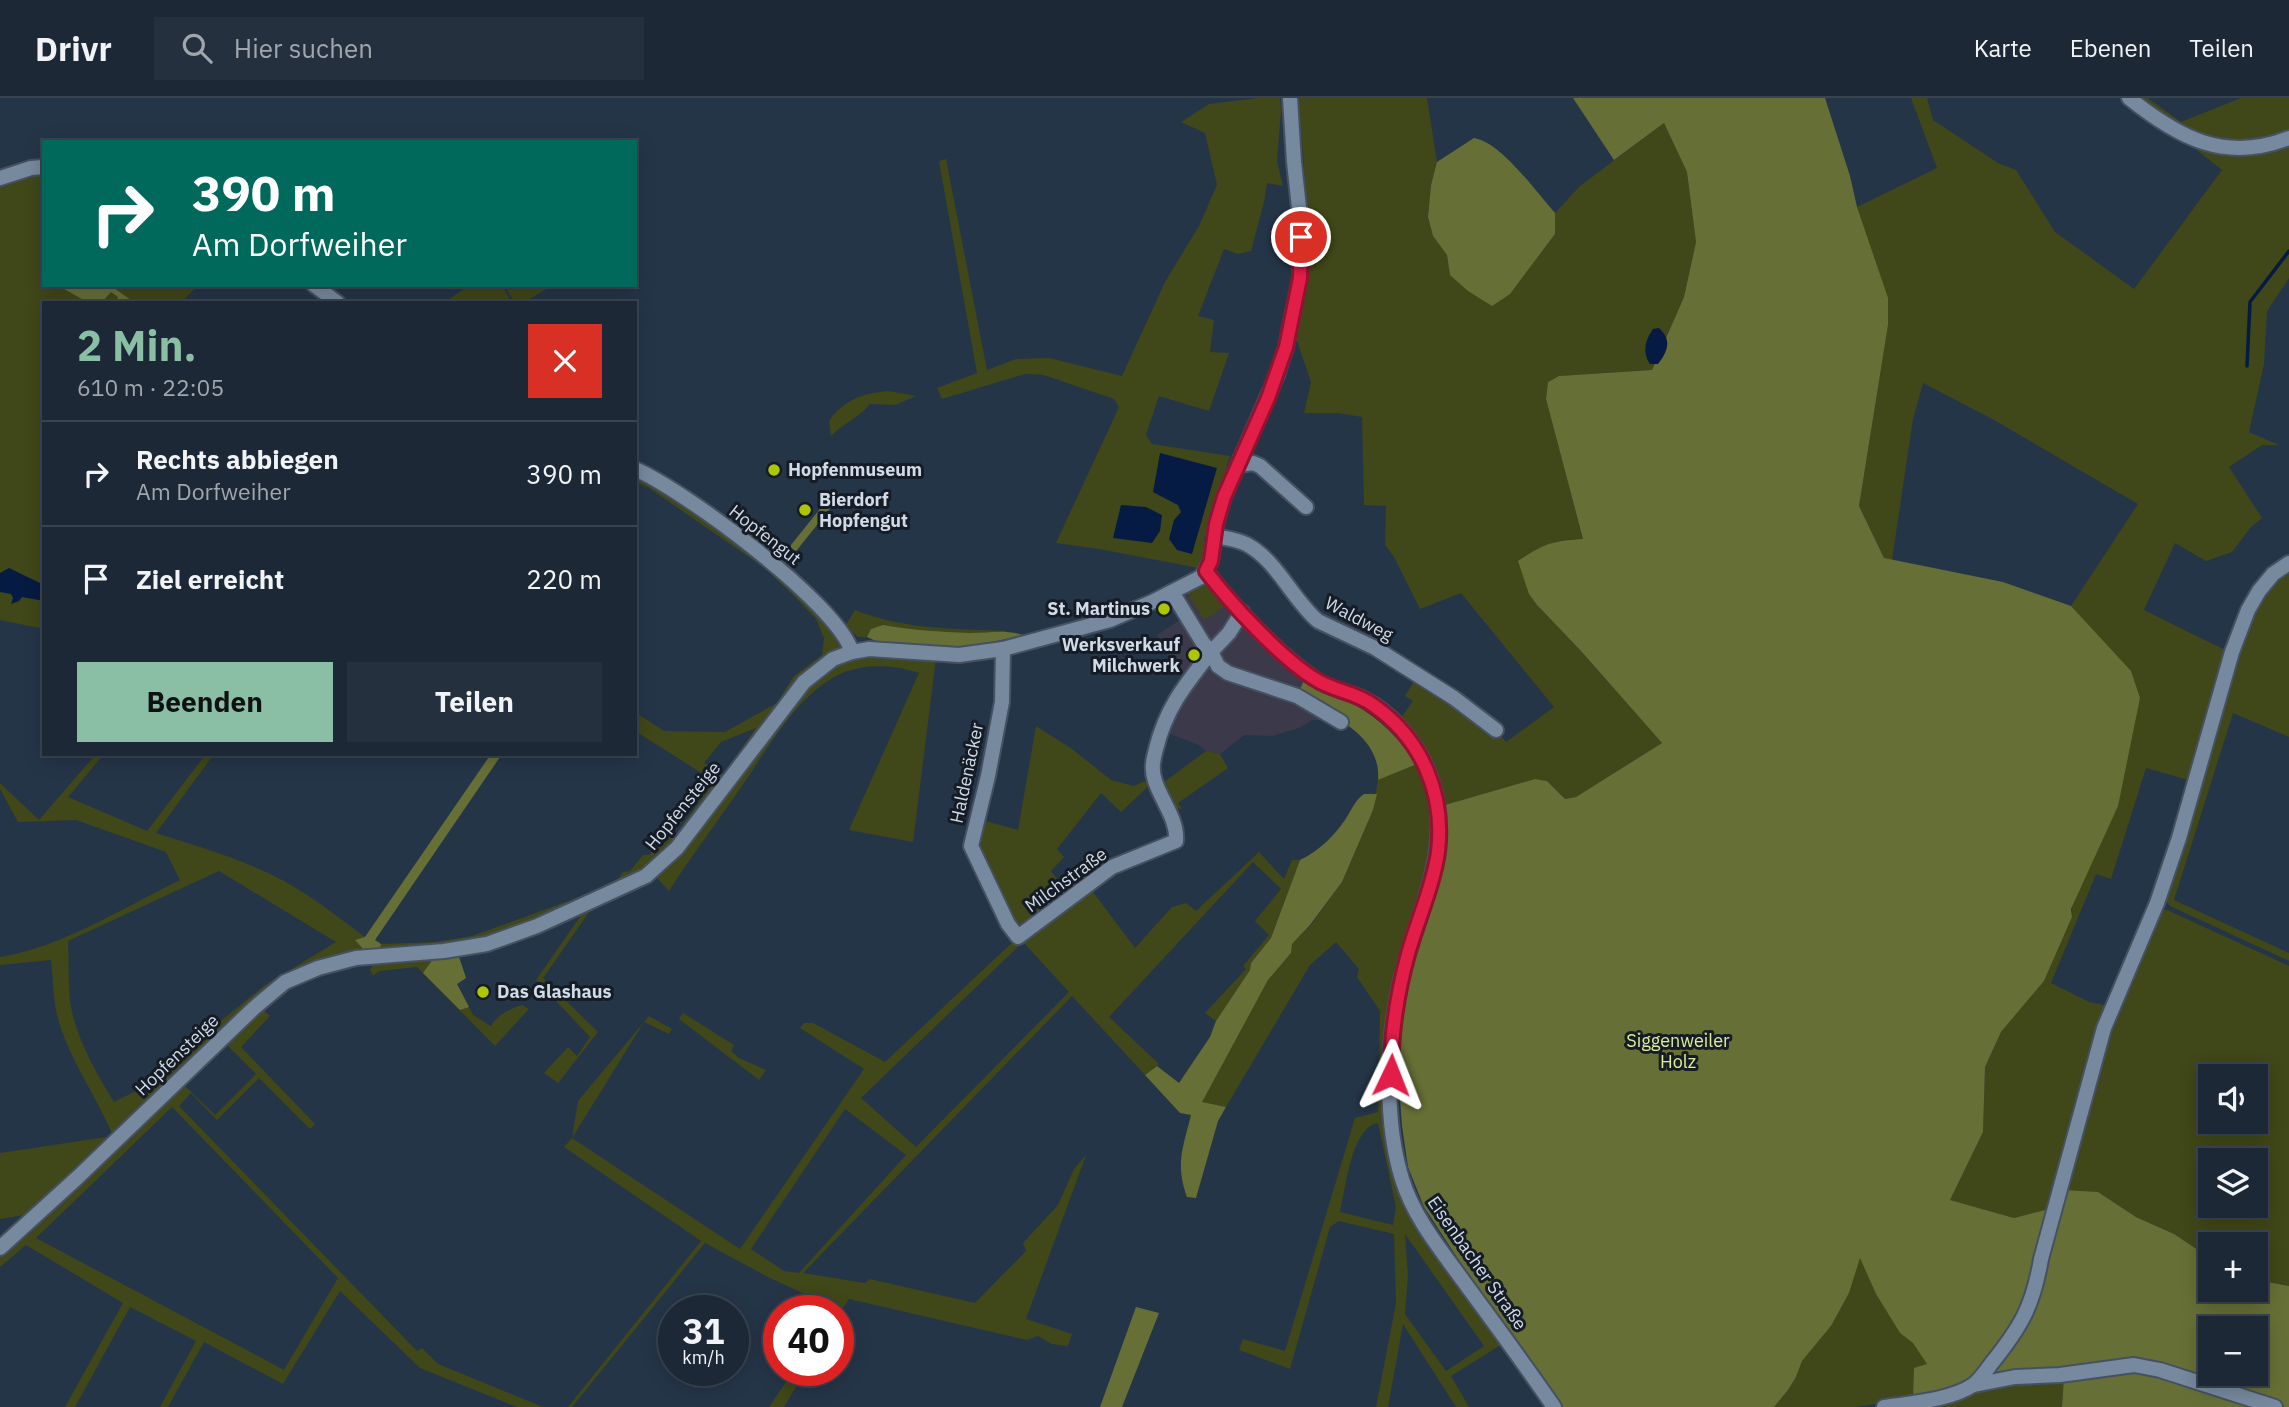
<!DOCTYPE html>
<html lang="de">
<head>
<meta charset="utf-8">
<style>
  :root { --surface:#1c2836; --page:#25303e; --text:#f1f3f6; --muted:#a0a6ad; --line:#3a4451; --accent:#8abfa5 }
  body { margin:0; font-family:"IBM Plex Sans",sans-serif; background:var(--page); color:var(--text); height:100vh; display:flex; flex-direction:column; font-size:26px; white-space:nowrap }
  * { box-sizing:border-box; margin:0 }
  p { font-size:23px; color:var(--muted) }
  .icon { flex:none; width:38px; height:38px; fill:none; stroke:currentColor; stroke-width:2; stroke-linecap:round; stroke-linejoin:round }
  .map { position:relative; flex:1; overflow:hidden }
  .details { position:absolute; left:42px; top:203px; width:595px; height:455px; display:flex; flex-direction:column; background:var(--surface); border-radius:0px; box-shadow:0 4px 18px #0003,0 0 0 2px var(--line) }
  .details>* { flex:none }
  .hud { position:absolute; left:42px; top:42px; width:595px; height:147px; border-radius:0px; box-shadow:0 4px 18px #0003,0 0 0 2px var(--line); background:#00695c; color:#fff; overflow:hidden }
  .controls { position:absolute; left:2198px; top:966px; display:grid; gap:14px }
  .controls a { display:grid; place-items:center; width:70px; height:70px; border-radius:0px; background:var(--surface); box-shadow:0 4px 18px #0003,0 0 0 2px var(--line); font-size:35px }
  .speed { position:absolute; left:658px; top:1197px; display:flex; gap:14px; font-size:35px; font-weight:700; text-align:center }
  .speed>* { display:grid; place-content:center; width:91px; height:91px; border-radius:50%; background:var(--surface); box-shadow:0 4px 18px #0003,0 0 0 2px var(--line); line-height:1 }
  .speed small { font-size:18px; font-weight:400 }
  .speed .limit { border:10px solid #d22; background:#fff; color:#111 }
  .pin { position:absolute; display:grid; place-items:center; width:60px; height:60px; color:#fff; margin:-30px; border:4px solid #fff; border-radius:50%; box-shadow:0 2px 7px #0007 }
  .me { position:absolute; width:77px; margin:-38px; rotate:2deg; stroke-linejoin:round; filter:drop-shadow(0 0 5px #0008) }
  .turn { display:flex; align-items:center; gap:24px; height:147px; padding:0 35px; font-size:32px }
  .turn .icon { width:91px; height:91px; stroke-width:2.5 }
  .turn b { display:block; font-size:49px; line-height:60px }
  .round { display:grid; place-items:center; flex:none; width:74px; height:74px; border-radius:0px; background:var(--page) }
  .headline { display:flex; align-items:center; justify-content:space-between; height:119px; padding:0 35px }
  h1 { font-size:42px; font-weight:800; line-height:52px; color:var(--accent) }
  .cta { display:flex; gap:14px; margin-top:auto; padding:14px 35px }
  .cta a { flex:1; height:80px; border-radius:0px; background:var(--accent); color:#111; font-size:28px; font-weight:800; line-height:80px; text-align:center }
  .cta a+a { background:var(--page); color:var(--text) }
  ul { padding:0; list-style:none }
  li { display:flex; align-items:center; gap:21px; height:105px; padding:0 35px; border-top:2px solid var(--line) }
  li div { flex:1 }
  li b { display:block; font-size:26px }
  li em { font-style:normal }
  header { display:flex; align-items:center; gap:42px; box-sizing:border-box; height:98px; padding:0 35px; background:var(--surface); border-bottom:2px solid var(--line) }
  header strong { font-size:33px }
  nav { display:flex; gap:38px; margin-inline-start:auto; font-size:24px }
  .search { width:490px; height:63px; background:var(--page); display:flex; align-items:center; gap:18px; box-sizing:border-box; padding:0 24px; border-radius:0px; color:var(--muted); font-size:26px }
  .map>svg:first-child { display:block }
</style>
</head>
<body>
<header>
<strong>Drivr</strong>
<div class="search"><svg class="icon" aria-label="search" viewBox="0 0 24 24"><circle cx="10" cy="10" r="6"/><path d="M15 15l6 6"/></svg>Hier suchen</div>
<nav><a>Karte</a><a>Ebenen</a><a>Teilen</a></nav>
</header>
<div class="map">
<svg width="2289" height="1309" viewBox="0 0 2289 1309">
  <rect width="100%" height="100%" fill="#253548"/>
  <!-- industrial -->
  <polygon fill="#3c394a" points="1204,480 1305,580 1326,614 1321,622 1312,622 1299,630 1272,638 1244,637 1220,656 1206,653 1199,647 1160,632 1185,582 1157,537 1186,518 1173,497"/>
  <!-- green -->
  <g fill="#404718" fill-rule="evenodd">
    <path d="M1258 0H1280L1281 13 1277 63 1283 88 1267 85 1264 104 1251 153 1238 156 1224 151 1198 218 1214 222 1210 254 1229 255 1209 313 1159 298 1146 337 1152 346 1230 358 1204 441V471L1099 451 1056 445 1119 309 1114 301 1044 277 1025 276 942 301 937 290 977 275 939 63 946 61 987 272 1016 261 1049 260 1122 278 1165 184 1199 128 1217 87 1205 35 1181 24 1209 6ZM1217 370 1181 414 1178 407 1153 394Z"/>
    <path d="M1297 0H1427L1437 64 1431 87 1428 119 1433 138 1447 157 1450 177 1510 196 1555 136V115L1580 88 1664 25 1687 74 1696 144 1684 199 1652 272 1559 278 1548 284 1546 301 1583 441C1554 441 1542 447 1519 464L1537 507 1581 553 1662 645 1576 699 1565 701 1547 683 1535 681 1445 707C1438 673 1425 646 1401 620L1413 603 1405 598 1418 577 1496 632 1506 644 1554 609 1461 495 1420 511 1394 459 1385 447 1386 408 1364 407 1362 319 1338 315H1304L1311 284 1297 243 1292 242 1307 119 1303 55Z"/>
    <path d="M1911 0H1927L1933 22 1998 65 2016 72 2055 134 2134 191 2222 72 2183 41 2207 48 2289 44V180L2267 213 2264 266 2249 334 2279 347H2262L2229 369 2262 420 2251 429 2232 454 2206 463 2175 445 2144 512 2229 554 2192 683 2146 670 2111 781 2096 776 2051 885 2089 904 2109 908 2107 931 2159 812H2167L2289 868V1188L2256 1182V1146H2210V1160L2174 1136 2136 1119 2098 1094 2049 1111 2014 1120 1950 1102 1983 1034 1985 969 2001 934 2044 883 2072 819 2081 519 2071 508 2138 406 1994 322 1923 285 1913 321 1892 462 1884 460 1859 408 1888 227 1857 109 1937 70ZM2210 978H2256V1024H2210ZM2210 1062H2256V1108H2210Z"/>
    <polygon points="2135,0 2148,0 2181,24 2241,0 2289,0 2289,36 2246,47 2192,37"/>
    <polygon points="44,72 44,187 199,187 180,205 44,205 44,531 0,522 0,83"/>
    <polygon points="469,187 502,187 512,205 444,205"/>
    <polygon points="504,187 553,187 523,205 515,205"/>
    <path d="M888 293 916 298 895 307 870 306C859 320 843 325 831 338L829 323C845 301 861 296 888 293Z"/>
    <path d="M635 374 675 397 777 472 807 502 836 535 840 546 837 556 805 577 678 742 664 757 631 781 494 837 447 849 380 851 381 846 435 844 472 838 615 786 623 774 630 773 643 757H649L656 749 662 748 670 739H674L714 683 635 633V614L664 633 725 634 777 605 793 579 822 557 824 540 816 521 797 501 766 471 649 390 635 384ZM756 630 723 677 704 665 721 644Z"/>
    <polygon points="2289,467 2289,639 2233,615 2174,802 2289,855 2289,863 2170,808 2163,800 2251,512"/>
    <polygon points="1201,485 1214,490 1227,507 1204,522 1186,493"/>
    <path d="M855 512C905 532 958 531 1011 533 981 535 950 537 921 534 903 532 888 525 871 531L867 539H858L845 528Z"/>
    <path d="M857 558 936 560 913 744 849 732 919 575C893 566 861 565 836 578 796 599 767 652 742 688 718 723 692 757 669 793L654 777 807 589 835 566Z"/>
    <path d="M1036 628 1072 651 1111 682 1134 688 1150 681 1153 684 1121 714 1101 695 1057 751 1064 759 1051 773 1071 799 1087 786 1135 850 1172 809 1186 805 1196 813 1259 754 1284 781 1292 762H1300L1271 840 1251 865 1250 872 1216 923 1205 915 1246 871 1243 868 1269 837 1255 823 1281 791 1253 764 1109 919 1159 966 1145 977 1072 898 803 1175 865 1185 870 1181 975 1205 1026 1153 1023 1145 1058 1107 1074 1071 1086 1057 1026 1221 1072 1236 1068 1248 1052 1246 1038 1238 1027 1242 849 1201 838 1218V1213H830L832 1209 768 1179 705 1145 572 1309H568L701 1143 564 1049 572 1040 578 1003 644 924 649 918 672 931 669 936 644 924 572 1040 740 1151 864 971 800 930 804 925H813L885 964 1018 839 972 752 978 721 1018 732ZM1023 844 1069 894 916 1049 861 1000ZM845 1011 906 1057 799 1175 784 1173 751 1151Z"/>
    <polygon points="1206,653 1220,656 1228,670 1178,705 1182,711 1172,710 1160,687"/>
    <path d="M96 656H104L68 699 147 733 206 656H214L156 735C199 749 243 761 284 783 313 799 338 819 365 839L356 842 365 853 316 864 31 1116 0 1121V1055L113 1038C96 996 65 956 56 912 53 896 53 878 51 862L0 867V859C60 850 125 809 180 782L166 754 76 722 18 724 0 691V685L39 722ZM219 773 336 844 265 887 222 922 164 979 114 1004C96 975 75 938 70 903 68 884 69 862 68 843Z"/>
    <path d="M1417 666 1425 682 1433 711V751L1393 889 1395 1080 1504 1249 1499 1248 1451 1278 1469 1309H1456L1403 1226 1388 1309H1376L1396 1205 1394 1136 1339 1123 1330 1129 1290 1271 1239 1252 1243 1241 1285 1253 1355 1020 1378 1014 1380 913 1357 879 1359 871 1336 844 1310 867 1226 1009 1201 1004 1268 882 1291 855 1292 846 1311 827 1342 784 1373 712 1378 682ZM1378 1025 1396 1109 1393 1127 1340 1114C1346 1090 1351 1030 1378 1025ZM1405 1136 1484 1248 1446 1273 1405 1216 1408 1177Z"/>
    <polygon points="592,810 543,880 598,934 558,985 544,975 568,949 577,958 590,939 536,882 584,813"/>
    <path d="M459 859 466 880 457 886 473 917 491 928C497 917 510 911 522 907L529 911 495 948 417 869 379 873 373 878 370 872 373 867 382 863Z"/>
    <path d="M260 909 270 918 241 949 315 1026 310 1031 259 980 217 1022 191 995 179 1008 417 1253 422 1250 438 1266 543 1309H517L420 1270 340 1193 283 1286 204 1244 168 1309H160L196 1243 130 1209 75 1309H65L123 1205 26 1147 0 1169V1159L29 1136 182 985 215 1017 256 976 224 944ZM172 1009 338 1180 284 1272 36 1140Z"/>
    <polygon points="683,915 734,947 731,953 739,960 766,972 759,982 679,921"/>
    <polygon points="1860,1159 1876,1196 1900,1235 1913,1245 1928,1266 1913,1300 1856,1309 1774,1309 1788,1292 1796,1279 1802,1263 1831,1228 1849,1195"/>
    <polygon points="794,1272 806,1272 784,1309 769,1309"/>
    <polygon points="2064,1279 2062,1309 1925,1309 1969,1291"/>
  </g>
  <!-- forest -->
  <g fill="#667036" fill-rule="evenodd">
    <path d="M1573 0H1825L1850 78 1857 109 1888 200V227L1859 408 1884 460 2003 484 2071 508 2131 573 2140 600 2118 708 2071 811 2072 819 2044 883 2001 934 1985 969 1983 1034 1950 1102 2014 1120 2049 1111 2063 1092 2098 1094 2136 1119 2174 1136 2210 1160V1192H2256V1182L2289 1188V1309H2062L2064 1279 1913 1300 1914 1270 1927 1266 1913 1245 1900 1235 1876 1196 1860 1160 1849 1195 1831 1228 1802 1263 1796 1279 1788 1292 1774 1309H1563L1464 1170 1424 1109 1408 1069 1402 1028 1399 986 1403 897 1447 741 1445 707 1535 681 1547 683 1565 701 1576 699 1662 645 1581 553 1537 507 1529 496 1518 463C1545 445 1552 443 1583 441L1546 301 1548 284 1559 278 1652 272 1684 199 1696 144 1687 74 1664 25 1614 62ZM2210 1230H2256V1276H2210Z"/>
    <path d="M1474 40C1501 44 1536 94 1555 115V136L1510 196 1492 208 1468 193 1450 177 1447 157 1433 138 1428 119 1431 87 1437 64Z"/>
    <polygon points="57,187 110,187 135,205 116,205 118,199 111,194 102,204 89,205"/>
    <polygon points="835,392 841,397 785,467 779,462"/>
    <path d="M883 527C912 532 939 534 969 535 988 535 1005 531 1023 537L966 550 878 544 867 539 871 531Z"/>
    <path d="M1305 580C1320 592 1337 597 1353 606 1381 621 1399 641 1417 666L1378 682C1382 637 1330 616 1297 598Z"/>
    <polygon points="491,656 502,656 375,842 381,846 380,851 365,853 355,842 365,839"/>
    <path d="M1364 696H1377L1373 712 1342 784 1310 827 1292 846 1291 855 1268 882 1202 1004 1226 1009 1218 1023 1196 1100 1187 1099C1175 1066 1183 1050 1191 1017L1180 1015 1145 977 1157 968 1179 985 1210 939 1216 923 1250 872 1251 865 1271 840 1300 762C1319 753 1333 739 1345 722 1351 713 1355 702 1364 696Z"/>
    <polygon points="459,859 466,880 457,886 469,909 460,912 423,875 433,861"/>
    <polygon points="1136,1209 1159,1215 1122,1309 1100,1309"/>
  </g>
  <!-- water -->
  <g fill="#061b44">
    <path d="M1659 230C1672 242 1668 253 1658 266H1650C1642 255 1645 242 1653 231Z"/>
    <polygon points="1160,355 1217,370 1192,456 1177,452 1169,441 1174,422 1181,414 1178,407 1153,394"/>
    <polygon points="1121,407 1146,409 1162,417 1160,433 1152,445 1113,440"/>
    <polygon points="9,470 44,487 44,503 22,499 19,503 11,506 13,500 11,496 0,494 0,475"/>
  </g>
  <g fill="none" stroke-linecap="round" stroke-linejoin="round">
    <!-- stream -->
    <polyline stroke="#061b44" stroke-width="3.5" points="2247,268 2250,204 2289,153"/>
    <defs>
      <g id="minor">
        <path d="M2129 0C2179 40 2225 65 2289 40"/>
        <polyline points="0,80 31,70 44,69"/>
        <polyline points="314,187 338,205"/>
        <polyline points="1239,367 1253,365 1260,368 1306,409"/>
        <path d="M635 371C684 392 837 505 852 554"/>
        <path d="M1214 438C1225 440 1236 441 1246 446 1277 462 1292 501 1318 523L1375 550 1454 600 1496 632"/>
        <path d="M1206 473C1231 506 1281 559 1315 581 1329 591 1348 594 1364 601 1391 614 1415 643 1427 671 1460 746 1414 817 1399 891 1387 951 1384 1022 1402 1081 1414 1120 1441 1152 1464 1184 1495 1226 1525 1267 1554 1309"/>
        <polyline points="1242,514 1229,535 1211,554 1218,568 1228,575 1297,598 1341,624"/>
        <path d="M1003 551 1002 604 988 678 971 748 1008 826 1018 839 1112 769 1176 743C1178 722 1161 702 1155 683 1151 672 1153 662 1156 651 1166 610 1185 587 1211 554L1203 545 1172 494"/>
        <polyline points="0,1150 78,1079 254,910 285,884 318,870 356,860 444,853 487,846 537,828 646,778 677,750 804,584 833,561 852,554 869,551 959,557 1003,551 1110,522 1152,504 1201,479 1211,463 1216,426 1224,399 1277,277 1286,249 1300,180 1301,128 1294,64 1290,0"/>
        <polyline points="1974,1287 2015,1279 2060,1277 2134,1267 2160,1272 2275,1309"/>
        <path d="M1884 1309C1911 1305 1951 1302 1973 1287 1980 1282 1986 1273 1991 1266 2021 1229 2033 1208 2041 1161L2104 930 2157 805 2179 740 2232 554 2248 512 2259 493 2273 476 2289 465"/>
      </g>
    </defs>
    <!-- minor casing -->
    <use href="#minor" stroke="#455161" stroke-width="18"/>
    <!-- minor -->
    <use href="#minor" stroke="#77899f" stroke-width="14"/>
  </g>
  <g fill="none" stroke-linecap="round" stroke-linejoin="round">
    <defs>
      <path id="route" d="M1301 139 1300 180 1286 249 1268 300 1224 399 1216 426 1211 463 1206 473C1231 506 1281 560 1315 581 1333 593 1356 594 1373 607 1422 641 1445 696 1438 754 1433 789 1417 823 1408 856 1397 896 1391 936 1391 977"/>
    </defs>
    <!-- route casing -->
    <use href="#route" stroke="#92132f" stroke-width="18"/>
    <!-- route -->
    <use href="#route" stroke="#e11d48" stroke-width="12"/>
  </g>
  <!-- markers -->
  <g fill="#afc508" stroke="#151c25" stroke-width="2.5">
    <circle cx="774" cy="372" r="7"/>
    <circle cx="805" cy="412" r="7"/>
    <circle cx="1164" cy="511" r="7"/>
    <circle cx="1194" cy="557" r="7"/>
    <circle cx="483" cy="894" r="7"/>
  </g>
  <g text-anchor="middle" stroke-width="6" stroke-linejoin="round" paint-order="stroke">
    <!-- poi labels -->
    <g font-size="18" font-weight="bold" fill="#d1dbe7" stroke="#151c25" text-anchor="start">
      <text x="788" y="378">Hopfenmuseum</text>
      <text x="819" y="408">Bierdorf<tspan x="819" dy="21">Hopfengut</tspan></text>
      <text x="1150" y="517" text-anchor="end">St. Martinus</text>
      <text x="1180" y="553" text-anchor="end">Werksverkauf<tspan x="1180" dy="21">Milchwerk</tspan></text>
      <text x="497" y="900">Das Glashaus</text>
    </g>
    <!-- street labels -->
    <g font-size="18" fill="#d1dbe7" stroke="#151c25">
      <text transform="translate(765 437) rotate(38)" y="6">Hopfengut</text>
      <text transform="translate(1359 521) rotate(28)" y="6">Waldweg</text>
      <text transform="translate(967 675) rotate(-78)" y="6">Haldenäcker</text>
      <text transform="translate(683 708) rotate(-51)" y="6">Hopfensteige</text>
      <text transform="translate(1066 782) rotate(-36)" y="6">Milchstraße</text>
      <text transform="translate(177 957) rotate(-44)" y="6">Hopfensteige</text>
      <text transform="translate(1477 1165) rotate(55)" y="6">Eisenbacher Straße</text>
    </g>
    <!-- park labels -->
    <g font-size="18" fill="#dfee97" stroke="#151c25">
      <text x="1678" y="949">Siggenweiler<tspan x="1678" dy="21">Holz</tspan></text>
    </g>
  </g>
</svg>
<div class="controls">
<a><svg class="icon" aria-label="sound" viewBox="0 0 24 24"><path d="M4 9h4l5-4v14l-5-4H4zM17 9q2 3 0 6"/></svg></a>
<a><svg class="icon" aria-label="layers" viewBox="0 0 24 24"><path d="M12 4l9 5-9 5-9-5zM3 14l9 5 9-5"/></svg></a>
<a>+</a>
<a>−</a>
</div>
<div class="speed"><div>31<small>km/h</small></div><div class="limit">40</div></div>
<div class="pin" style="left:1301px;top:139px;background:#d93025"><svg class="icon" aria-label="arrive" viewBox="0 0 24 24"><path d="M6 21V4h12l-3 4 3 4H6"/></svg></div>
<svg class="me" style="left:1391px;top:977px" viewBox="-20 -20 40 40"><path d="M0-17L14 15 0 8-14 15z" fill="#e11d48" stroke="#fff" stroke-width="4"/></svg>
<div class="hud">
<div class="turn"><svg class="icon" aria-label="right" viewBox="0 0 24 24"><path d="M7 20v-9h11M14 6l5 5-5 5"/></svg><div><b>390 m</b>Am Dorfweiher</div></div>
</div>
<section class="details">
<div class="headline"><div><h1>2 Min.</h1><p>610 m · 22:05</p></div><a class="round" style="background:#d93025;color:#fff"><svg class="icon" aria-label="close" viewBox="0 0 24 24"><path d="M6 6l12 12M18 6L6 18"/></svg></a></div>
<ul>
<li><svg class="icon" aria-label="right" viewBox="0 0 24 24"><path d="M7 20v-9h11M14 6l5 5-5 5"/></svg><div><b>Rechts abbiegen</b><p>Am Dorfweiher</p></div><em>390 m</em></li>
<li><svg class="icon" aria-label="arrive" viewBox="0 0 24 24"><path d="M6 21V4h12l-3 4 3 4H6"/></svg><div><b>Ziel erreicht</b></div><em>220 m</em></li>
</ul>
<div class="cta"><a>Beenden</a><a>Teilen</a></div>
</section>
</div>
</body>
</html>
